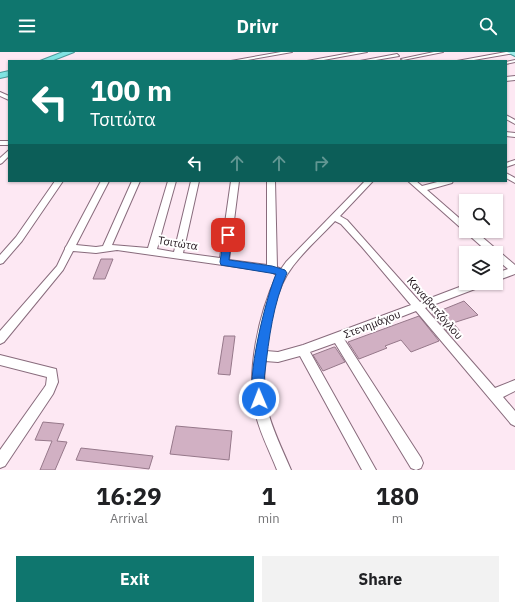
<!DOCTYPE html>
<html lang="en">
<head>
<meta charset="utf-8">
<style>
  :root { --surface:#fff; --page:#f2f2f2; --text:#202124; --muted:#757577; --accent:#0f766e }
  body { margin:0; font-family:"IBM Plex Sans",sans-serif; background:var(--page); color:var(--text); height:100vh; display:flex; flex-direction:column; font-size:15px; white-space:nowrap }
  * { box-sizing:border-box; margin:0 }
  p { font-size:13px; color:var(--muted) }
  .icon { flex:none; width:22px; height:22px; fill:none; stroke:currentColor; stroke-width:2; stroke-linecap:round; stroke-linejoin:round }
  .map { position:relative; height:418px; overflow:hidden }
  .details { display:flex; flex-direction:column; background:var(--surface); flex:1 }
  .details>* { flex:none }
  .banner { position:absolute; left:8px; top:8px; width:499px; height:122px; border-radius:0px; box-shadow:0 1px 3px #0004; background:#0f766e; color:#fff; overflow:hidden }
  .buttons { position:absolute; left:459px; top:142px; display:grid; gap:8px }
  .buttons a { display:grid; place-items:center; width:44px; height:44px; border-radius:0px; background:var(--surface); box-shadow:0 1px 3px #0004; font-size:20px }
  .pin { position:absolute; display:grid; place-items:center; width:34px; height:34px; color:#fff; margin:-17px; border-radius:8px; box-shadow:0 2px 6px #0006 }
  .me { position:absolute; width:44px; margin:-22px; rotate:359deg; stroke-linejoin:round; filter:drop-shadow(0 0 3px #0008) }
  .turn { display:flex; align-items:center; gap:14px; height:84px; padding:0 16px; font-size:18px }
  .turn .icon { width:52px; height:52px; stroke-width:2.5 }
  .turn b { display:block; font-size:28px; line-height:34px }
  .lanes { display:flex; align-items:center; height:38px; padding:0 16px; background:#0003; justify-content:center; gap:20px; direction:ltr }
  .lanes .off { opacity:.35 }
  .eta { display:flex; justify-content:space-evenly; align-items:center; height:68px; text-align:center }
  .eta b { font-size:24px; font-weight:700; line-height:28px }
  .primary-button { display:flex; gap:8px; margin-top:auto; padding:8px 16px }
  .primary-button a { flex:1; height:46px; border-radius:0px; background:var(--accent); color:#fff; font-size:16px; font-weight:700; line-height:46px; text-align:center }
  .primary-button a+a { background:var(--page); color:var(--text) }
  header { display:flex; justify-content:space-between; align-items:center; height:52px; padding:0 16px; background:var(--accent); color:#fff; font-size:18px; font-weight:700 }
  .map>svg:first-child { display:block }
</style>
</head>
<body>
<header><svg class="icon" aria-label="menu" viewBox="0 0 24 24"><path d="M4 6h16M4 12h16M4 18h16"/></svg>Drivr<svg class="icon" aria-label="search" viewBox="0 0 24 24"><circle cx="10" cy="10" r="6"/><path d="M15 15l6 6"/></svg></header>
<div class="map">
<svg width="515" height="418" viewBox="0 0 515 418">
  <rect width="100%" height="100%" fill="#fde8f3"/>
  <!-- building -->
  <g fill="#d1b0c3" stroke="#96788a">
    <polygon points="101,207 113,207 105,227 93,227"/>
    <polygon points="464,249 478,263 453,271 460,279 450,282 432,262"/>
    <polygon points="419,264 439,289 411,300 401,288 385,294 387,296 359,307 348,290"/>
    <polygon points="224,284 235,284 230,323 218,322"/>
    <polygon points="334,295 335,295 345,310 323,319 313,303"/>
    <polygon points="43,370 64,372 57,389 67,390 55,418 40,418 52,389 35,388"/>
    <polygon points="176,374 232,379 229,408 170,402"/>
    <polygon points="81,396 153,404 149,417 76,408"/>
  </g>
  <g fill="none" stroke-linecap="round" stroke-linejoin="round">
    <defs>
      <g id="minor">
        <polygon points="281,0 292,0 242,9 231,9"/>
        <polygon points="356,0 367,0 318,9 307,9"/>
        <polygon points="434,0 443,0 403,8 401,7"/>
        <polygon points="506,0 515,0 515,1 468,9 457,9"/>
        <polygon points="397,2 399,4 370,9 360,9"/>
        <polygon points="515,8 515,10 506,12 506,10"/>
        <polygon points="515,24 515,28 506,29 506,25"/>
        <polygon points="0,40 9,44 9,48 0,44"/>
        <polygon points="506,63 515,68 515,72 506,67"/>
        <polygon points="506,80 515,81 515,85 506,84"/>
        <rect x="0" y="89" width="9" height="4"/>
        <polygon points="9,98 9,104 2,111 0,112 0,106"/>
        <polygon points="515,108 515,112 506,115 506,111"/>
        <polygon points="506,121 515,126 515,131 506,126"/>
        <polygon points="55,129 63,129 22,189 3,211 0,212 0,203 16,185"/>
        <path d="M101 129H109L76 193 96 195 103 194 132 129H140L112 193 148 196 168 129H176L157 197 174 200 191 129H199L183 201 220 206 231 129H239L229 208 267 213V129H275L277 215 281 217 286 210 365 129H373L340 164 347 168 420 250 470 231H485L483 234 425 256 495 336 515 328V339L503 345 515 359V374L511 372 416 259 344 287 421 406 423 411 421 416 416 418 411 416 335 291 310 300 376 418H362L300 304 278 310 265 309C261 358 273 375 291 418H277C270 400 261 383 256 364 245 323 259 260 277 223L271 220 117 198 96 201 73 199 63 218 4 290 0 292V279L57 214 65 197V196L67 193ZM335 169 341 172 362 195 411 253 303 293 278 300 266 299C270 272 275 237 293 214 305 198 321 184 335 169Z"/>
        <polygon points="408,129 416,129 422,134 441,129 453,129 452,131 427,138 466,172 466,179 475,179 515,213 515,222 496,229 496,221 508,217 496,207 496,201 489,201"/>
        <polygon points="0,303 56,317 58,330 53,342 5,414 0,416 0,398 44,336 46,333 47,325 0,313"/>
      </g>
      <polygon id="primary" points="507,0 515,0 515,4"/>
      <g id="trunk">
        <polygon points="63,0 74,0 51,9 40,9"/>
        <polygon points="9,19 9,24 0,26 0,21"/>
      </g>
    </defs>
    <!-- minor casing -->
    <use href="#minor" stroke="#886b7c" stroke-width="2"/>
    <!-- primary casing -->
    <use href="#primary" stroke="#4a9898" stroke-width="2"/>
    <!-- trunk casing -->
    <use href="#trunk" stroke="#4a9898" stroke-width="2"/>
    <!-- minor -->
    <use href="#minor" fill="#fff" fill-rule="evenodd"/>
    <!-- primary -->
    <use href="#primary" fill="#a0ebe9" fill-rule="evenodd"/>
    <!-- trunk -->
    <use href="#trunk" fill="#80e4e2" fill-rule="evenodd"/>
  </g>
  <!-- route -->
  <path fill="#1a73e8" stroke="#114b97" d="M228 180 232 183 229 208 272 214 285 218 287 221C273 252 269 286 265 320 263 330 267 342 263 351L259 353 254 351C245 328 266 246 276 222L221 213 220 210 224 183Z"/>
  <g text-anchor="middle" stroke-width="4" stroke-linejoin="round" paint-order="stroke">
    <!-- street labels -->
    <g font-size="11" fill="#21151c" stroke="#fff">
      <text transform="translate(178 191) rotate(9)" y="4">Τσιτώτα</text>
      <text transform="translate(435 256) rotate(49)" y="4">Καναβατζόγλου</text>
      <text transform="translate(372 272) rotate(-21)" y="4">Στενημάχου</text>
    </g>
  </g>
</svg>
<div class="buttons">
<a><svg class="icon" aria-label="search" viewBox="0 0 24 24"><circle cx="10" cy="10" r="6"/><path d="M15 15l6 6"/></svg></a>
<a><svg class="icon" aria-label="layers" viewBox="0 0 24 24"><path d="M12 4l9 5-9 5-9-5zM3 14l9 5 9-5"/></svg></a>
</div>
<div class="pin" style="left:228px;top:183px;background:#d93025"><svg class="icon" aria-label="arrive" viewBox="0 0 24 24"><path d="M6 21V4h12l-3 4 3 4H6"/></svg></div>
<svg class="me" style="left:259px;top:347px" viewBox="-20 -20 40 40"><circle r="17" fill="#1a73e8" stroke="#fff" stroke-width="3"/><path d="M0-11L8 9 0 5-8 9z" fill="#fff"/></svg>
<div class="banner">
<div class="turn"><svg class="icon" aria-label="left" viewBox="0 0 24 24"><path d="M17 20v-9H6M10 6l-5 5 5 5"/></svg><div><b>100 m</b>Τσιτώτα</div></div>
<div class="lanes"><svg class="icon" aria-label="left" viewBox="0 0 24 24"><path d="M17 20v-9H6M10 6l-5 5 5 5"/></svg><svg class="icon off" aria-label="ahead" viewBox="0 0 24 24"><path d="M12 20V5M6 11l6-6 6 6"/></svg><svg class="icon off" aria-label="ahead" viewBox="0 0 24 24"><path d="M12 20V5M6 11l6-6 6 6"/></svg><svg class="icon off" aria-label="right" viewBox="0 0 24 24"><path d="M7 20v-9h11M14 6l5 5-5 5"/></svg></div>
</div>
</div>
<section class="details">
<div class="eta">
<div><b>16:29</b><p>Arrival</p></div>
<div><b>1</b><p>min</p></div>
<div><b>180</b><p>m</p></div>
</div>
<div class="primary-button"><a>Exit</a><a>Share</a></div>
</section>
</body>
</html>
